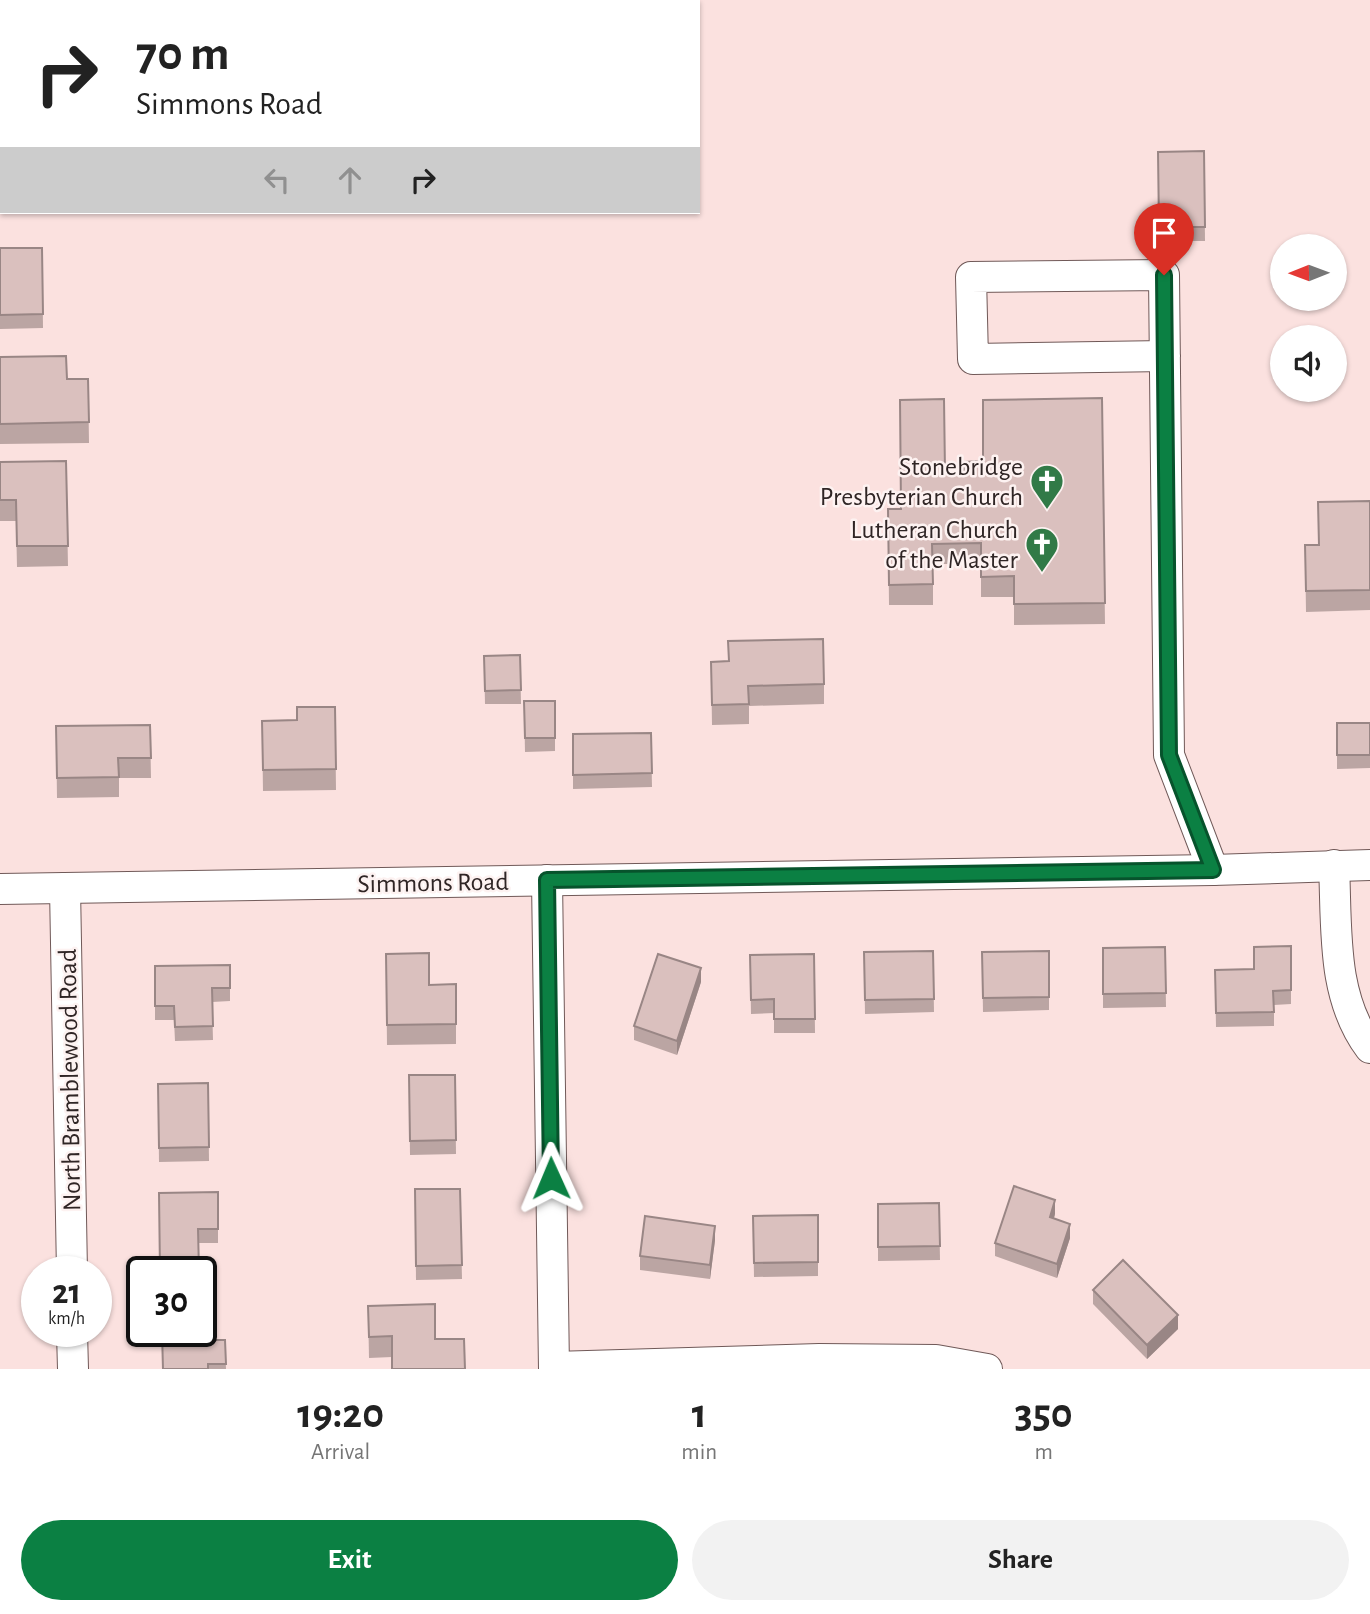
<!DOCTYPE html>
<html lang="en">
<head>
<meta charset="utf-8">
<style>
  :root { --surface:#fff; --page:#f2f2f2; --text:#222; --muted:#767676; --accent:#0b8043 }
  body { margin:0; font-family:"Alegreya Sans",sans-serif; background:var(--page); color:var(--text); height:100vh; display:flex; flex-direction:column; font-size:26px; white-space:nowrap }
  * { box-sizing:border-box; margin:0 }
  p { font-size:23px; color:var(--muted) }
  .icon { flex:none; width:38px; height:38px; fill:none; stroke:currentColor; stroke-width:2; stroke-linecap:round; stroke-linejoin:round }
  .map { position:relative; height:1369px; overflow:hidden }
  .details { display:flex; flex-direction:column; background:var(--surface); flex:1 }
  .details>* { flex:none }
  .banner { position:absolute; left:0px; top:0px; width:700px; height:214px; box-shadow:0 2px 5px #0004; background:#fff; color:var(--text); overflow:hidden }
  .needle { width:46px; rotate:269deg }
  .tools { position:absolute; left:1270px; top:234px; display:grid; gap:14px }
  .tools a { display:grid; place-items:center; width:77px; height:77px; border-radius:50%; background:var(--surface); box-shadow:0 2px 5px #0004; font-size:35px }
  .speed { position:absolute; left:21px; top:1256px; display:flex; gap:14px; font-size:35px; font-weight:700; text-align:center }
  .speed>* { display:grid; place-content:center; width:91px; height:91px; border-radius:50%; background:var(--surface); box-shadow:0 2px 5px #0004; line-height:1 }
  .speed small { font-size:18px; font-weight:400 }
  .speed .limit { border:4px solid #111; border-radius:10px; background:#fff; color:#111 }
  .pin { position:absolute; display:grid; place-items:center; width:60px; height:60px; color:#fff; margin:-72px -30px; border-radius:50% 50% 50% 0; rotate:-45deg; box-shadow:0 0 7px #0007 }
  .pin .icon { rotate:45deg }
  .me { position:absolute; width:77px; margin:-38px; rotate:359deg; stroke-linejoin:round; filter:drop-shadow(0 0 5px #0008) }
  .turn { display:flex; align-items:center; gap:24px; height:147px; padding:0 21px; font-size:32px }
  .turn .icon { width:91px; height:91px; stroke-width:2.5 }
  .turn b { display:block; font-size:49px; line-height:60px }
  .lanes { display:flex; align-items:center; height:66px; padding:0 21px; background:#0003; justify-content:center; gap:35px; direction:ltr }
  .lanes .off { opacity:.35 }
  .eta { display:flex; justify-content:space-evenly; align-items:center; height:119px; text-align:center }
  .eta b { font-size:42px; font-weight:700; line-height:49px }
  .action { display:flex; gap:14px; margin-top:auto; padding:14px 21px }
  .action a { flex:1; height:80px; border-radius:42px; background:var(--accent); color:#fff; font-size:28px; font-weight:700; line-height:80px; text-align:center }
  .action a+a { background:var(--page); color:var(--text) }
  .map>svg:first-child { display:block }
</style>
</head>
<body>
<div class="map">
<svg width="1370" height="1369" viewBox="0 0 1370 1369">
  <rect width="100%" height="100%" fill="#fbe1df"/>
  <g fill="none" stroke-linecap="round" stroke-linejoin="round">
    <defs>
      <g id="minor">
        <polyline points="0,52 2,52"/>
        <polyline points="1165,356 973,359 971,277 1164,275 1169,755 1213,870"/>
        <path d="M1334 865C1337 928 1331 996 1370 1048"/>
        <polyline points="547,880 554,1369"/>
        <polyline points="65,888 72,1272"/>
        <polyline points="0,889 1213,870 1370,865"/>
        <polyline points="72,1332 73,1369"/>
        <polyline points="554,1367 819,1359 936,1360 987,1369"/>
      </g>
    </defs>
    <!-- minor casing -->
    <use href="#minor" stroke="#705958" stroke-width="32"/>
    <!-- minor -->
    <use href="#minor" stroke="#fff" stroke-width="30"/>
  </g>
  <!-- wall -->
  <g fill="#bba5a3">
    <rect x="0" y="149" width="2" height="60"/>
    <polygon points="1204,151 1205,241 1159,241 1158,152"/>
    <polygon points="0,248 42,248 43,328 0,329"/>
    <polygon points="0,357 67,379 88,379 89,443 0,444"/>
    <polygon points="1102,398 1105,624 1014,625 1014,597 981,597 981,564 933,564 933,605 889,605 888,509 900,509 945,471 964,471"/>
    <polygon points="66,461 68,566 17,567 16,521 0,521 0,462"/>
    <polygon points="1370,501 1370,610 1306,612 1305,545 1318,545 1318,502"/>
    <polygon points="728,641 824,684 824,704 749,706 749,724 712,725 711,662 728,661"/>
    <polygon points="520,655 521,704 485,704 484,656"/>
    <polygon points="524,701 555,701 555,751 525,752"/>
    <polygon points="335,707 336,790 263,791 262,721 297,720"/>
    <polygon points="1337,723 1370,723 1370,768 1337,769"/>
    <polygon points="150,725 151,778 119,778 119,797 57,798 56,726"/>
    <polygon points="651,733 652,787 573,789 573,734"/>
    <polygon points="1291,946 1291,1004 1274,1005 1274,1026 1216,1027 1215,970 1254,969"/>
    <polygon points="1165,947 1166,1007 1103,1008 1103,948"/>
    <polygon points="933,951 934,1012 865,1014 864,952"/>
    <polygon points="1049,951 1049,1010 983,1012 982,952"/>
    <polygon points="386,954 429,985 456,984 456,1044 387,1045"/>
    <polygon points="814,954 815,1033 774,1033 774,1013 751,1014 750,955"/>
    <polygon points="230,965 230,1001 212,1002 213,1040 175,1041 174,1020 155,1020 155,966"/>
    <polygon points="701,982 677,1055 634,1040 634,1026"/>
    <polygon points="409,1075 455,1075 456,1154 410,1155"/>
    <polygon points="208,1083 209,1161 159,1162 158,1084"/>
    <polygon points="415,1189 460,1189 462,1279 416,1280"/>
    <polygon points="218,1192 218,1243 198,1243 199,1272 160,1272 159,1193"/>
    <polygon points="939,1203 940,1260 878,1261 878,1204"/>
    <polygon points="1055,1214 1054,1218 1070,1238 1057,1278 995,1256 995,1243"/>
    <polygon points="818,1215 818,1276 754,1277 753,1216"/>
    <polygon points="715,1240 710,1279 640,1270 640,1256"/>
    <polygon points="1093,1290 1178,1329 1147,1359 1093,1304"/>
    <polygon points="435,1304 392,1357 369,1358 368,1306"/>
    <polygon points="209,1340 225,1340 226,1369 163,1369"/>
  </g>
  <!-- shaded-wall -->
  <g fill="#998685">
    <polygon points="701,968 701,982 677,1055 677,1041"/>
    <polygon points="1055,1200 1055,1214 1050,1231 1050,1217"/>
    <polygon points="1070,1224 1070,1238 1057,1278 1057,1264"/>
    <polygon points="715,1226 715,1240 710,1279 710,1265"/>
    <polygon points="1178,1315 1178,1329 1147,1359 1147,1345"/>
  </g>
  <!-- building -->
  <g fill="#dac0be" stroke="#998685" stroke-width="2">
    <rect x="0" y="149" width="2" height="46"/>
    <polygon points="1204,151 1205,227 1159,227 1158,152"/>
    <polygon points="0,248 42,248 43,314 0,315"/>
    <polygon points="66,356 67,379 88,379 89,422 0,424 0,357"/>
    <polygon points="1102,398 1105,603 1014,604 1014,576 981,577 981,543 932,544 933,584 889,585 888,509 901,509 900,400 944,399 945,471 964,471 964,462 983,461 983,400"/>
    <polygon points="66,461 68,546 17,546 16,500 0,500 0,462"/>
    <polygon points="1370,501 1370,590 1306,591 1305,545 1319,545 1318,502"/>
    <polygon points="823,639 824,684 748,686 749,704 712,705 711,662 729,661 728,641"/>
    <polygon points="520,655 521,690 485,691 484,656"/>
    <polygon points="524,701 555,701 555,738 525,738"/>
    <polygon points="297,707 335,707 336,769 263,770 262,721 297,720"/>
    <rect x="1337" y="723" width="33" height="32"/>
    <polygon points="150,725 151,758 118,758 119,777 57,778 56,726"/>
    <polygon points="651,733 652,773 573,775 573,734"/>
    <polygon points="1291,946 1291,990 1273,991 1274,1012 1216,1013 1215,970 1254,969 1254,947"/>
    <polygon points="1165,947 1166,993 1103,994 1103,948"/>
    <polygon points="933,951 934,999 865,1000 864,952"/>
    <polygon points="1049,951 1049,997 983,998 982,952"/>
    <polygon points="429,953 429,985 456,984 456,1024 387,1025 386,954"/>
    <polygon points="658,954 701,968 677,1041 634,1026"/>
    <polygon points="814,954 815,1019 774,1019 774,999 751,1000 750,955"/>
    <polygon points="230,965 230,988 212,988 213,1026 175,1027 174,1006 155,1006 155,966"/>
    <polygon points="409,1075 455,1075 456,1140 410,1141"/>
    <polygon points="208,1083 209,1147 159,1148 158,1084"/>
    <polygon points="1014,1186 1055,1200 1050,1217 1070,1224 1057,1264 995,1243"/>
    <polygon points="415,1189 460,1189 462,1265 416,1266"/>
    <polygon points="218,1192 218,1229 198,1229 199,1270 160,1271 159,1193"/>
    <polygon points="939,1203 940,1246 878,1247 878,1204"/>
    <polygon points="818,1215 818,1262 754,1263 753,1216"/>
    <polygon points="645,1216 715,1226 710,1265 640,1256"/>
    <polygon points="1123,1260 1178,1315 1147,1345 1093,1290"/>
    <polygon points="435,1304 435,1339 464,1339 465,1369 392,1369 392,1336 369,1337 368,1306"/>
    <polygon points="201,1315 208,1315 209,1340 225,1340 226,1364 208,1364 208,1369 163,1369 162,1332 201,1332"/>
  </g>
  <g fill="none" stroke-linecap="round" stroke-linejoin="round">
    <defs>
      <polyline id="route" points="551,1178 547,880 1213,870 1169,755 1164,275"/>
    </defs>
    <!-- route casing -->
    <use href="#route" stroke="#07532c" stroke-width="18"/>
    <!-- route -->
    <use href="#route" stroke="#0b8043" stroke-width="12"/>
  </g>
  <!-- icons -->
  <defs>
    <symbol id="church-pin" viewBox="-11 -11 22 30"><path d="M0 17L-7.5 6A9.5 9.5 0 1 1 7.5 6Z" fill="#317a47" stroke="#fdf2f1"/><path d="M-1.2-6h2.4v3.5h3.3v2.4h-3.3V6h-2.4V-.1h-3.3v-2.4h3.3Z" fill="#fff"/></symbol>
  </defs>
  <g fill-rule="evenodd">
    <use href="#church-pin" x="1028" y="462" width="38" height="52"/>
    <use href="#church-pin" x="1023" y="525" width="38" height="52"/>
  </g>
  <g text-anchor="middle" stroke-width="5" stroke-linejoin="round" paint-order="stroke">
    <!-- poi labels -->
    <g font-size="26" fill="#2f2525" stroke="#fdf2f1" text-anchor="end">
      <text x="1023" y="475">Stonebridge<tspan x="1023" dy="30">Presbyterian Church</tspan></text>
      <text x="1018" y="538">Lutheran Church<tspan x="1018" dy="30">of the Master</tspan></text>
    </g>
    <!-- street labels -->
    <g font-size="26" fill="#2f2525" stroke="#fdf2f1">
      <text transform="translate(433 882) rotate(-1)" y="9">Simmons Road</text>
      <text transform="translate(69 1080) rotate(-91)" y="9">North Bramblewood Road</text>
    </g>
  </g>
</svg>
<div class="tools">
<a><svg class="needle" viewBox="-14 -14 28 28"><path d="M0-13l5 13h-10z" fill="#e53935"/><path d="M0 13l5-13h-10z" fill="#767676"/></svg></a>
<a><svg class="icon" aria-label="sound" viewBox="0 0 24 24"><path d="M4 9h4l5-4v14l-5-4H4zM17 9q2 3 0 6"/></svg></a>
</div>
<div class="speed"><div>21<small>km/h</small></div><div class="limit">30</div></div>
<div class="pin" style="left:1164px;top:275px;background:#d93025"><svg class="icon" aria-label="arrive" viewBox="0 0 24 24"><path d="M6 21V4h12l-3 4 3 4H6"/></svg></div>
<svg class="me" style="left:551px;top:1178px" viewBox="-20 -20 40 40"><path d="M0-17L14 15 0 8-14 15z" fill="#0b8043" stroke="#fff" stroke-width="4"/></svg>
<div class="banner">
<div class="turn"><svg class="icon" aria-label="right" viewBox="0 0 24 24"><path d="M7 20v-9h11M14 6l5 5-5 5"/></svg><div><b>70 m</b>Simmons Road</div></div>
<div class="lanes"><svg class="icon off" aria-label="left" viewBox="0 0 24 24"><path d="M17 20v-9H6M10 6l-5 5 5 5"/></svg><svg class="icon off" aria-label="ahead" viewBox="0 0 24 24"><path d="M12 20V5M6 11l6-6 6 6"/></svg><svg class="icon" aria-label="right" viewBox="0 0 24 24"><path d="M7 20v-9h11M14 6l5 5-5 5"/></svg></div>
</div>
</div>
<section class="details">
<div class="eta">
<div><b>19:20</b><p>Arrival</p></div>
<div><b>1</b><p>min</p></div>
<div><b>350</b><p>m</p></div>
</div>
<div class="action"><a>Exit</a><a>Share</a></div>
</section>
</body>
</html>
